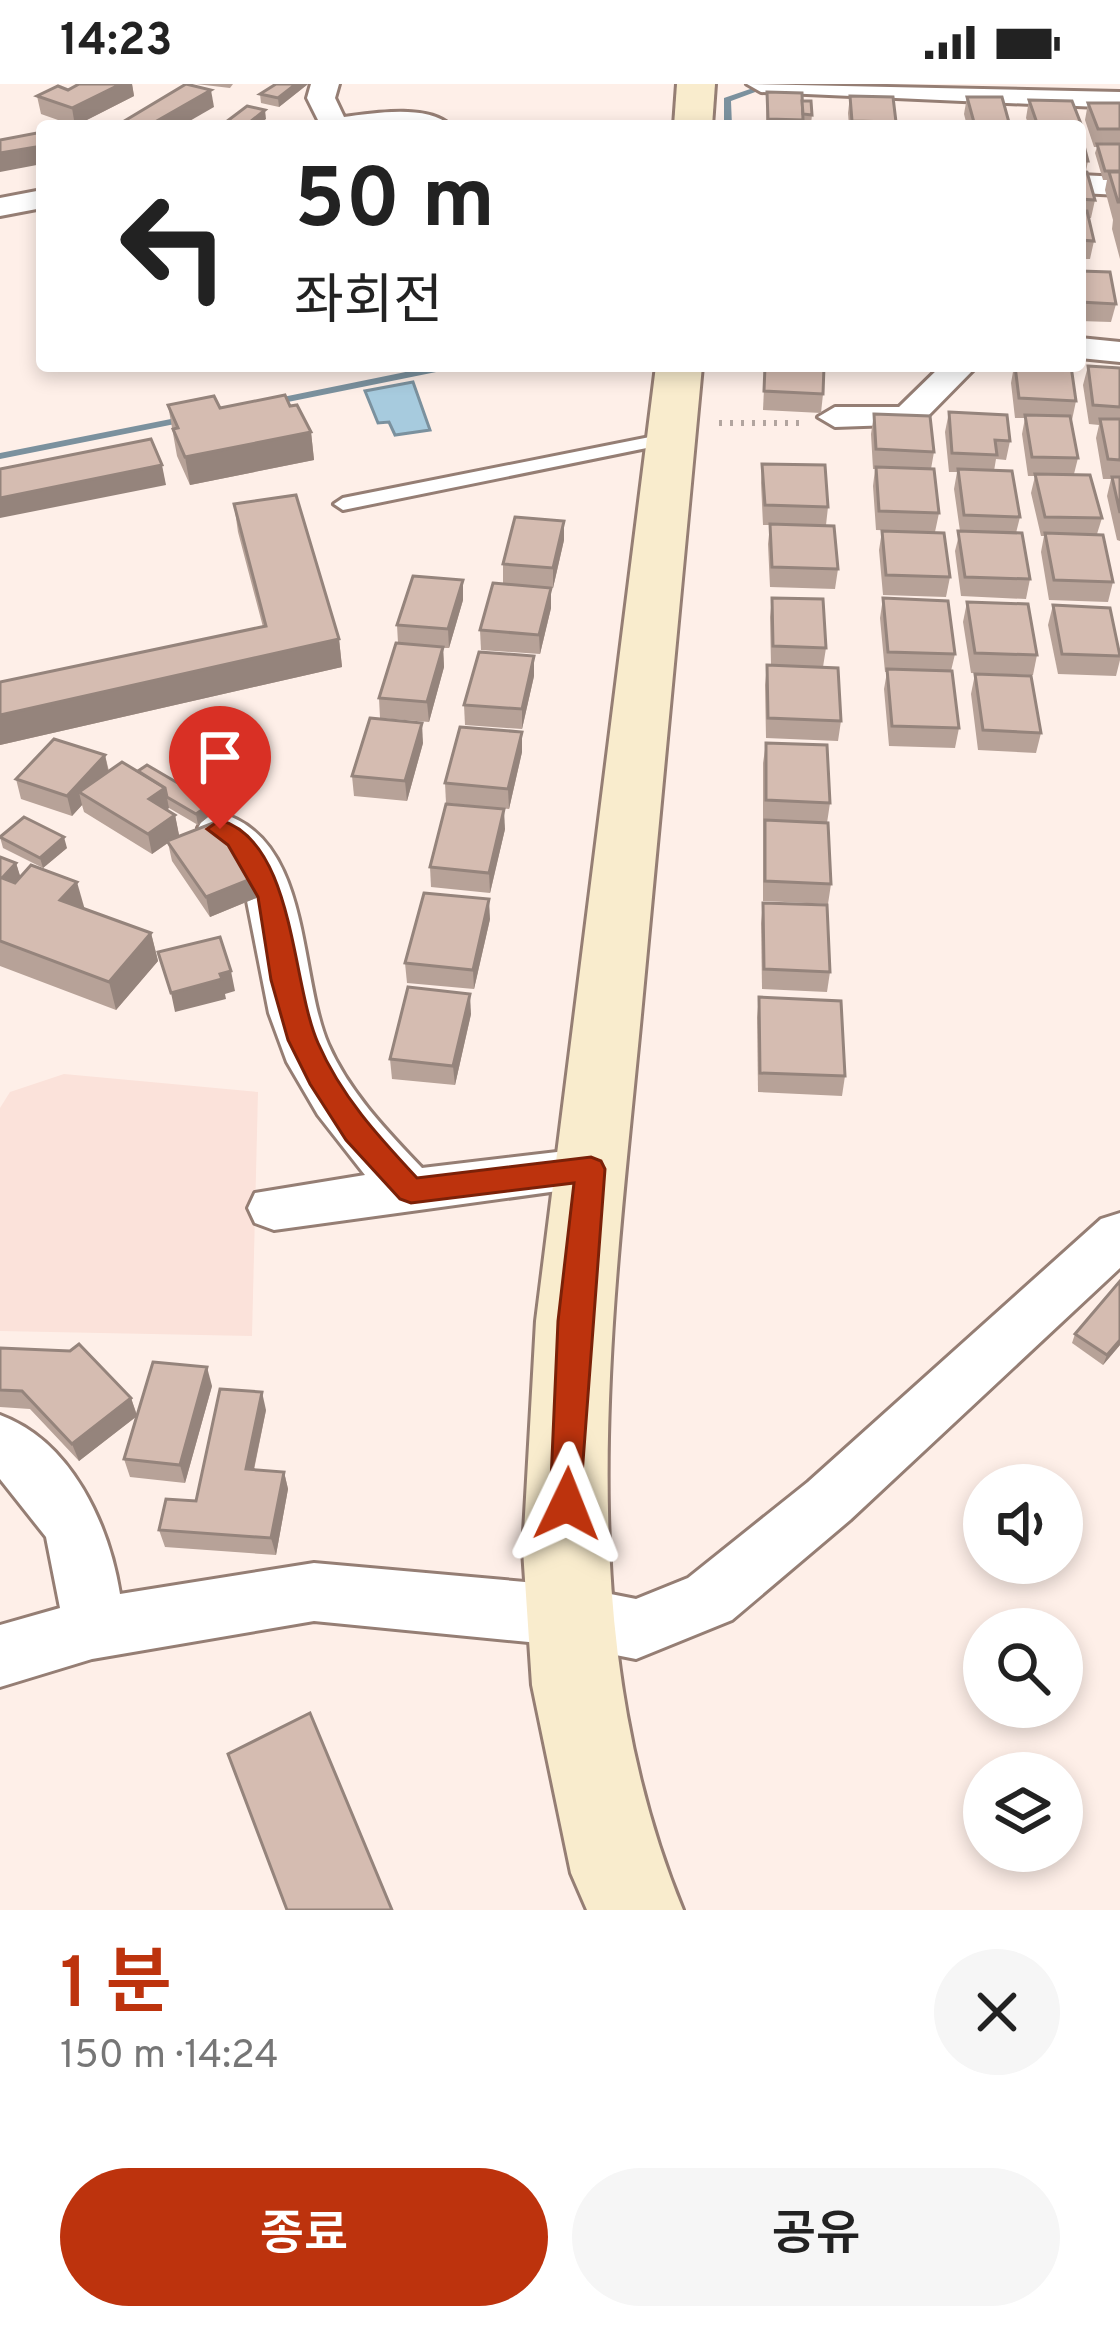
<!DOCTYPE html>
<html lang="ko">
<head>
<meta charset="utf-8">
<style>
  :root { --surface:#fff; --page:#f6f6f6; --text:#222; --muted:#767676; --accent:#bd330d }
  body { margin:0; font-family:Overpass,"Noto Sans KR",sans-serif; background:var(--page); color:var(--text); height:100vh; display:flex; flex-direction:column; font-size:45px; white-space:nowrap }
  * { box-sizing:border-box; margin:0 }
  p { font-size:39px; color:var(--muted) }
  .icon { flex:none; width:66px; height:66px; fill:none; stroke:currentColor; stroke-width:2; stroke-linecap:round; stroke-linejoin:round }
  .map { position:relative; height:1826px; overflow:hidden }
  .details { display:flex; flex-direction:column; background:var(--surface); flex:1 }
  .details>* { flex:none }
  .top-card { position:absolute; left:36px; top:36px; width:1050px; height:252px; border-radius:12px; box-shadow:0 6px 18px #0003; background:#fff; color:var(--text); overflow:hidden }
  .controls { position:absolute; left:963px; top:1380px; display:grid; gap:24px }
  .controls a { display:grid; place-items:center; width:120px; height:120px; border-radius:50%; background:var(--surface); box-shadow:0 6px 18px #0003; font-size:60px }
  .pin { position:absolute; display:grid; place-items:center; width:102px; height:102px; color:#fff; margin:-123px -51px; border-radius:50% 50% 50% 0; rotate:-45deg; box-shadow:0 0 12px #0007 }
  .pin .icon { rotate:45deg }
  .me { position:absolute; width:132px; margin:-66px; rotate:2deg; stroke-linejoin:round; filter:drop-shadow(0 0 9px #0008) }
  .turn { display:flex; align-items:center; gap:42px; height:252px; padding:0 60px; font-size:54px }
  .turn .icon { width:156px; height:156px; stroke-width:2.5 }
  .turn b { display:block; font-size:84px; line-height:102px }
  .round { display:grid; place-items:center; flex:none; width:126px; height:126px; border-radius:63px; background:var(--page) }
  .summary { display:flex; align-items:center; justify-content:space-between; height:204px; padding:0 60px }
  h1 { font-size:72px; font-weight:600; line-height:90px; color:var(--accent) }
  .primary-button { display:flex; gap:24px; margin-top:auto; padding:24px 60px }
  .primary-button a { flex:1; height:138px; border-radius:72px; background:var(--accent); color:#fff; font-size:48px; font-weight:600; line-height:138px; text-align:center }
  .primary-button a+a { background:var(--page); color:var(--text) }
  .status { display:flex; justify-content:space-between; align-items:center; height:84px; padding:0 60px; background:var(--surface); direction:ltr }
  .status svg { height:33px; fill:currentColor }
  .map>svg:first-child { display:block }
</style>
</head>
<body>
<div class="status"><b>14:23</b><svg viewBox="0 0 49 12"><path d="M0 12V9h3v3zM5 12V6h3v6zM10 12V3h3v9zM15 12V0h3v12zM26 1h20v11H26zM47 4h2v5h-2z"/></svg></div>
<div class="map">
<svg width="1120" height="1826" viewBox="0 0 1120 1826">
  <rect width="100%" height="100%" fill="#feefe8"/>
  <!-- commercial -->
  <polygon fill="#fbe2da" points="64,990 258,1008 252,1252 0,1247 0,1024 10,1008"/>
  <!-- water -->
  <polygon fill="#a7cbde" stroke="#7b919e" stroke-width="3" points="413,298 430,346 395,351 389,338 378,339 365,307"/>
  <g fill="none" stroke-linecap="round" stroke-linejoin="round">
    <!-- stream -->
    <g fill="#7b919e" fill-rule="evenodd">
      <polygon points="765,0 777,0 731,17 732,42 724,42 724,14"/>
      <polygon points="435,282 456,282 451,285 268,322 263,319 268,316"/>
      <polygon points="191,331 196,334 195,336 0,375 0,369"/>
    </g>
    <defs>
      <polygon id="lane" points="675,348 681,349 681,357 343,426 334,420 343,414"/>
      <g id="street">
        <path d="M311 0H339L335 14 344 33C374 29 428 20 451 42H321L307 14Z"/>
        <polygon points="747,0 1120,8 1120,24 761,8"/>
        <polygon points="1080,91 1120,93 1120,111 1080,109"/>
        <polygon points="42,106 42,124 0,132 0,114"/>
        <polygon points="1080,254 1120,258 1120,278 1080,274"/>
        <polygon points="941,282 977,282 920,340 835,343 818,333 835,323 899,323"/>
        <path d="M220 729C312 755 298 890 328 960 349 1008 387 1047 422 1084L591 1064 609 1070 617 1085 609 1100 274 1146 255 1139 248 1124 255 1109 365 1091 318 1031 287 978 269 929 246 812 226 774 198 744 204 733Z"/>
        <path d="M1120 1129V1184L850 1436 732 1536 636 1575 570 1562 314 1537 92 1575 0 1603V1541L60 1524 46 1453 0 1395V1331C71 1357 109 1440 120 1510L314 1479 570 1502 636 1515 688 1494 808 1398 1101 1135Z"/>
      </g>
      <g id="secondary">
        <polygon points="677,0 715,0 712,42 674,42"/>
        <path d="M656 282H702C682 498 661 715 641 931 613 1228 566 1542 683 1826H587L571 1789 532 1601 523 1466 536 1237Z"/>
      </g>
    </defs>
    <!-- lane casing -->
    <use href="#lane" stroke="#957e74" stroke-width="6"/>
    <!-- street casing -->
    <use href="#street" stroke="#957e74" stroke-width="6"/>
    <!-- secondary casing -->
    <use href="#secondary" stroke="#957e74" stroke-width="6"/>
    <!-- path -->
    <polyline stroke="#b2a59f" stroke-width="6" stroke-dasharray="3 8" stroke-linecap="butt" points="719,339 800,339"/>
    <!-- lane -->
    <use href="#lane" fill="#fff" fill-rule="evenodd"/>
    <!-- street -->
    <use href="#street" fill="#fff" fill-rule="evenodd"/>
    <!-- secondary -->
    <use href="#secondary" fill="#f9eccd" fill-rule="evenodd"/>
  </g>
  <!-- wall -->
  <g fill="#b7a298">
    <polygon points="79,0 132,0 134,12 75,42 41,30 37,12 68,6"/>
    <polygon points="196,0 233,0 230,4"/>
    <polygon points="276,0 308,0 279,23 261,19 260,10"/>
    <polygon points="767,8 802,17 812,31 811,40 766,40"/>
    <polygon points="850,12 896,38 896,42 849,42 848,29"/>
    <polygon points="967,13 1010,42 967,42 964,30"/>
    <polygon points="1029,16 1072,17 1083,45 1081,52 1088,77 1086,87 1095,116 1091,134 1088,134 1094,157 1090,175 1080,175 1080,42 1029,42 1026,34"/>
    <polygon points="1088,19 1120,19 1120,175 1112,145 1113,136 1105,106 1107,96 1103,96 1095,69 1097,63 1094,63 1085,36"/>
    <polygon points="1080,187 1116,220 1111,238 1080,237"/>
    <polygon points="765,282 823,310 821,329 763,326"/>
    <polygon points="1014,282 1076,317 1072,336 1070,336 1078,374 1074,390 1102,434 1097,450 1113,498 1108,518 1049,516 1041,468 1044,452 1041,452 1031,409 1035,392 1028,392 1022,350 1025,334 1015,334 1011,299"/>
    <polygon points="1088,282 1120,284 1120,457 1117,456 1107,412 1111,395 1103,395 1096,354 1099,341 1089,340 1083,301"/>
    <polygon points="168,321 220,324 290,322 311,348 314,376 190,401 177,372"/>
    <polygon points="949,328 1010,357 1006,376 996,375 994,387 1020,433 1016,449 1030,495 1026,515 961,512 955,467 960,447 954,405 957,388 949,388 945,348"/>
    <polygon points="874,330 934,368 931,385 939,429 935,448 950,493 946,513 883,511 879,466 882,447 933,448 876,446 873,402 875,385 873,385 871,350"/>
    <polygon points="762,380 828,423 826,441 838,485 835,505 770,503 768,460 770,441 763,441 761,399"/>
    <polygon points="234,420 339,555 342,583 0,661 0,598 263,543 238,448"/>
    <polygon points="564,437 564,456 553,504 503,500 503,480"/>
    <polygon points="463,496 463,516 449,564 443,564 444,583 429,638 380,634 379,614 398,559 397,541"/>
    <polygon points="551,504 551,524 540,570 481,566 480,546"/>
    <polygon points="772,514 826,564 823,583 841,637 838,657 766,654 765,601 767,581 771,581 770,533"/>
    <polygon points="883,514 955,570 951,587 959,644 955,664 889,662 884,605 887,588 885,588 880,534"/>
    <polygon points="967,518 1037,571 1033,591 971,589 963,538"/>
    <polygon points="1053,521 1120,567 1120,576 1116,592 1058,590 1048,541"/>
    <polygon points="975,590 1041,649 1036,669 978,666 971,610"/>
    <polygon points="534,592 522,645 465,641 464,621"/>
    <polygon points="522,648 522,668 509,725 446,719 445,699"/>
    <polygon points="423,659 407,717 354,712 352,692"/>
    <polygon points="766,659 830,719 827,739 831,800 828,820 763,817 763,679"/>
    <polygon points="105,671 109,687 138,687 212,719 213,729 198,741 169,724 166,726 175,731 179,751 172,756 261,812 210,833 172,777 168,759 152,770 84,728 82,721 72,732 21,715 16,695"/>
    <polygon points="505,745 490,809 431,803 430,783"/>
    <polygon points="0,753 67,764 43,784 3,764"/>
    <polygon points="0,773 16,779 20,793 84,825 151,849 158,877 116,926 0,882"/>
    <polygon points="763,819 830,888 827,908 762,905 761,839"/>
    <polygon points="490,835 474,905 407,899 405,879"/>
    <polygon points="759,913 845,992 842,1012 758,1008 757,933"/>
    <polygon points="471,930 455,1001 392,995 390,975"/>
    <polygon points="1075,1250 1120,1261 1103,1281 1072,1259"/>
    <polygon points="0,1264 131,1314 137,1331 212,1302 185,1399 130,1393 124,1375 137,1332 79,1377 30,1325 0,1323"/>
    <polygon points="266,1326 254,1386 284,1388 288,1405 276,1471 165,1463 159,1446 196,1417"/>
  </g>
  <!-- shaded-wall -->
  <g fill="#95847c">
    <polygon points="121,0 132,0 134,12 75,42 72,24"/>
    <polygon points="296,0 308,0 279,23 278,14"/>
    <polygon points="211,6 214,23 181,42 148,42"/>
    <polygon points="265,26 266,35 257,42 245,42"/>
    <polygon points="42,62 42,80 0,88 0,69"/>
    <polygon points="311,348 314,376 190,401 185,373"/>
    <polygon points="162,381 166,401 0,434 0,414"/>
    <polygon points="564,437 564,456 553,504 553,484"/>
    <polygon points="463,496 463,516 449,564 448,545"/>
    <polygon points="551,504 551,524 540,570 539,551"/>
    <polygon points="339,555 342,583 0,661 0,631"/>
    <polygon points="443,563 444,583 429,638 427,618"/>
    <polygon points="534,572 534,592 522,645 522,625"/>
    <polygon points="422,639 423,659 407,717 405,697"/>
    <polygon points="522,648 522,668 509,725 508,705"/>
    <polygon points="105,671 109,691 79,708 82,721 72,732 67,712"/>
    <polygon points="165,704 169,724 153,735 149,715"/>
    <polygon points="212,719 213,729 198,741 196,730"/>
    <polygon points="504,725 505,745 490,809 489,789"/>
    <polygon points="175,731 179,751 152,770 148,750"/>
    <polygon points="64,753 67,764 43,784 40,774"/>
    <polygon points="16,779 25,807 2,794"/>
    <polygon points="258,792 261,812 210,833 206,813"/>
    <polygon points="77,798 85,826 60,816"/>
    <polygon points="489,815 490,835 474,905 473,886"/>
    <polygon points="151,849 158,877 116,926 109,898"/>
    <polygon points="231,887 235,907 225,910 226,915 175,928 171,909"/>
    <polygon points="470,910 471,930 455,1001 453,982"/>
    <polygon points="1120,1256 1120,1261 1103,1281 1107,1271"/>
    <polygon points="207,1283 212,1302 185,1399 180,1381"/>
    <polygon points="262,1308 266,1326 250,1403 246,1385"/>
    <polygon points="131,1314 137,1332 79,1377 72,1360"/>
    <polygon points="284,1388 288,1405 276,1471 271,1454"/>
  </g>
  <!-- building -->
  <g fill="#d5bcb1" stroke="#95847c" stroke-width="3">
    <polygon points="79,0 121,0 72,24 37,12 58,2 68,6"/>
    <polygon points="186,0 211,6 148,42 128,42 121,39"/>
    <polygon points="276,0 296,0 278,14 260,10"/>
    <polygon points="767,8 802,9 803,36 768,35"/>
    <polygon points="850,12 893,13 896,38 852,37"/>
    <polygon points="967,13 1002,13 1010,42 975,42"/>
    <polygon points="1029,16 1072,17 1083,45 1080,45 1080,42 1038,42"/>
    <polygon points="802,17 811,17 812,31 803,30"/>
    <polygon points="1088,19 1120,19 1120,45 1098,45"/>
    <polygon points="247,22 265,26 245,42 222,41"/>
    <polygon points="765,40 805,41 805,42 765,42"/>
    <polygon points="42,48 42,62 0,69 0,56"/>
    <polygon points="1080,50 1081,50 1088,77 1080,77"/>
    <polygon points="1097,60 1120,60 1120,87 1105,87"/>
    <polygon points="1080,87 1087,88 1095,116 1080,115"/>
    <polygon points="1109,88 1120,88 1120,118 1118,118"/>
    <polygon points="1080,127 1087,127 1094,157 1080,156"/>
    <polygon points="1080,187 1110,188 1116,220 1080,218"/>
    <polygon points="765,282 824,282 823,310 764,307"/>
    <polygon points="1015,282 1071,282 1076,317 1019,314"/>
    <polygon points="1088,282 1120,284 1120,323 1093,321"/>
    <polygon points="285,311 290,322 297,321 311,348 185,373 173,345 178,344 168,321 214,312 220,324"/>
    <polygon points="949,328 1007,331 1010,357 995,356 997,371 952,369"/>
    <polygon points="874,330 930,332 934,368 876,365"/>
    <polygon points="1025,331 1070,332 1078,374 1032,373"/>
    <polygon points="1100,335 1120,335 1120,376 1108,375"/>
    <polygon points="151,355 162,381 0,414 0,385"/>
    <polygon points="762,380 825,381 828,423 765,421"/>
    <polygon points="876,383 934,385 939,429 879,427"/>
    <polygon points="958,385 1012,387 1020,433 964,431"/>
    <polygon points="1035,390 1090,391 1102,434 1045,433"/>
    <polygon points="1112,393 1120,393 1120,429"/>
    <polygon points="296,411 339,555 0,631 0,598 266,542 234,420"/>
    <polygon points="515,433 564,437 553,484 503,480"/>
    <polygon points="770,440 834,442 838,485 772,483"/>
    <polygon points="882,447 944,449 950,493 886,491"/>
    <polygon points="958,447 1022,449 1030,495 965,493"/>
    <polygon points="1045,449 1103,451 1113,498 1054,496"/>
    <polygon points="413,492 463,496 448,545 397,541"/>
    <polygon points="493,499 551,504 539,551 480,546"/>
    <polygon points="772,514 823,515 826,564 773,562"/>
    <polygon points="883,514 948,517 955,570 888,568"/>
    <polygon points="967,518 1028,520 1037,571 975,569"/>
    <polygon points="1053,521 1110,524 1120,572 1062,570"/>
    <polygon points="396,559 443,563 427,618 379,614"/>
    <polygon points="479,568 534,572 522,625 464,621"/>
    <polygon points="767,581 838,584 841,637 768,634"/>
    <polygon points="887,585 952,587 959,644 892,642"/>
    <polygon points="975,590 1031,592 1041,649 983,646"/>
    <polygon points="370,634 422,639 405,697 352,692"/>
    <polygon points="460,643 522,648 508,705 445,699"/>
    <polygon points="54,655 105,671 67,712 16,695"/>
    <polygon points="766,659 827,661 830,719 766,716"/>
    <polygon points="122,678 165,704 149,715 175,731 148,750 79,708"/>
    <polygon points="147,681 212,719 196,730 167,713 165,704 138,687"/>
    <polygon points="446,720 504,725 489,789 430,783"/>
    <polygon points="24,733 64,753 40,774 0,753"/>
    <polygon points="765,736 828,739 831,800 765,797"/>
    <polygon points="218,737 258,792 206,813 167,757"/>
    <polygon points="0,773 16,779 2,794 15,799 31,781 77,798 60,816 151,849 109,898 0,857"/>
    <polygon points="424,809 489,815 473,886 405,879"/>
    <polygon points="763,819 827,821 830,888 764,885"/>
    <polygon points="220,853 231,887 220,890 222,895 171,909 158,868"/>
    <polygon points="408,903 470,910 453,982 390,975"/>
    <polygon points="759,913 841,917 845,992 760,989"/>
    <polygon points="1120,1197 1120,1256 1107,1271 1075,1250"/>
    <polygon points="79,1260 131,1314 72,1360 22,1307 0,1306 0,1264 70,1267"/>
    <polygon points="153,1278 207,1283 180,1381 124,1375"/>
    <polygon points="220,1305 262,1308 246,1385 284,1388 271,1454 159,1446 166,1415 196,1417"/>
    <polygon points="310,1629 392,1826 287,1826 228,1670"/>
  </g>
  <!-- route -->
  <path fill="#bd330d" stroke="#7b2108" stroke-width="3" d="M220 736C295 758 291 898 318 959 341 1012 378 1052 417 1094L591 1073 601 1077 605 1085 579 1431 567 1436 555 1431 550 1420 558 1237 574 1099 411 1119 400 1115 346 1056 310 1000 288 956 271 896 258 813 228 761 207 745Z"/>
</svg>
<div class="controls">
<a><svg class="icon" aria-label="sound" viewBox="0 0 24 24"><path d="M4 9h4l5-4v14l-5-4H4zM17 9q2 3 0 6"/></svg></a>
<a><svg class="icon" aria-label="search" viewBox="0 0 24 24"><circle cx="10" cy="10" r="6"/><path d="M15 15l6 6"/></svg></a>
<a><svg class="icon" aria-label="layers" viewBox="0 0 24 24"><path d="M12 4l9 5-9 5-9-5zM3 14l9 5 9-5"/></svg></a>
</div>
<div class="pin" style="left:220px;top:745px;background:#d93025"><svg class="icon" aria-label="arrive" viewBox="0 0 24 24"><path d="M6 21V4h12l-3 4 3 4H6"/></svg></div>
<svg class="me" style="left:567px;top:1420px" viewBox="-20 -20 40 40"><path d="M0-17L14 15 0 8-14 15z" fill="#bd330d" stroke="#fff" stroke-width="4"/></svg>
<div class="top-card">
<div class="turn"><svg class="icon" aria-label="left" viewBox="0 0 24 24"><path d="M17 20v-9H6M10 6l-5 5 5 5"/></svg><div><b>50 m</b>좌회전</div></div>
</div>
</div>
<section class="details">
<div class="summary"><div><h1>1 분</h1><p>150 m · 14:24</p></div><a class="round"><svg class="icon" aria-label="close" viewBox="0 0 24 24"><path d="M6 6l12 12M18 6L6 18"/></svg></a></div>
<div class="primary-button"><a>종료</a><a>공유</a></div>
</section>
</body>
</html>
